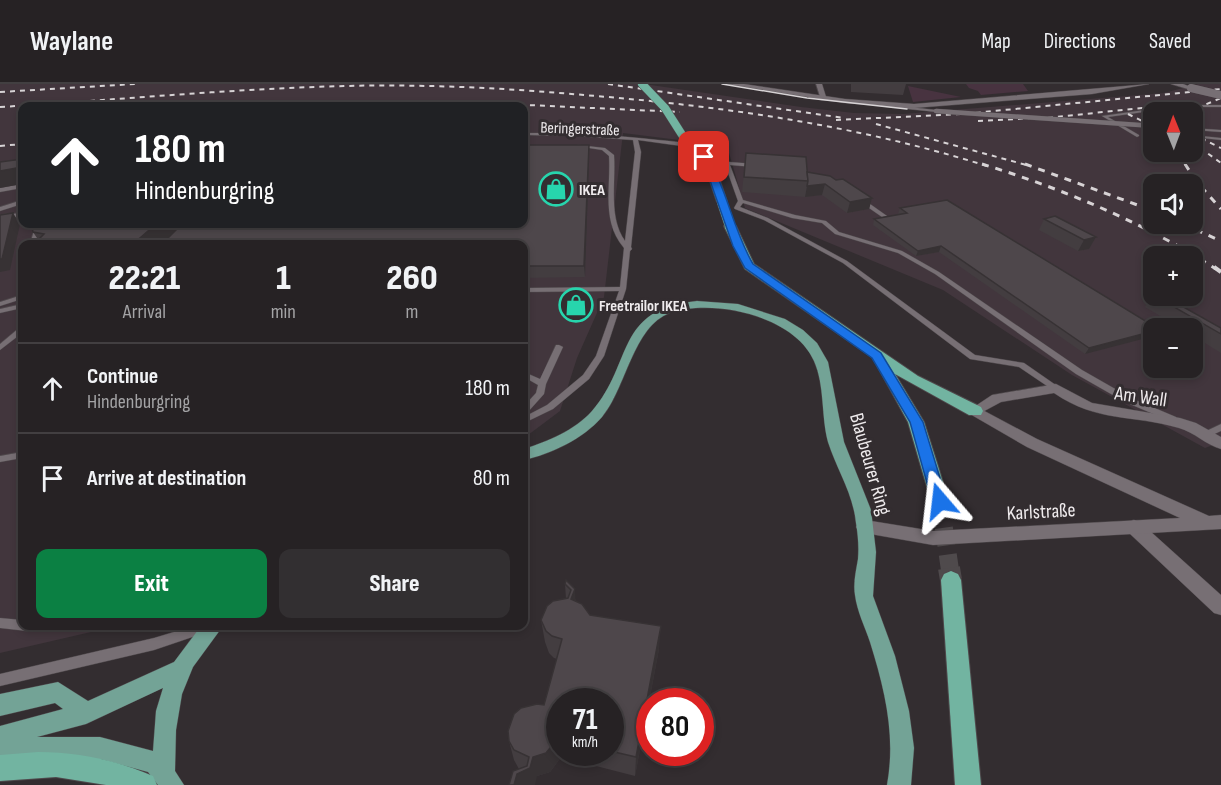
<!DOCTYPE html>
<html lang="en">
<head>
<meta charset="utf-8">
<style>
  :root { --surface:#262224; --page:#322f31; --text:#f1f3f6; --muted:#a4a4a6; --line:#423f41; --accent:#0b8043 }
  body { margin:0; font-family:"Sofia Sans Condensed",sans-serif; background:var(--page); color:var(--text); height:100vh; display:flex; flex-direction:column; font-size:22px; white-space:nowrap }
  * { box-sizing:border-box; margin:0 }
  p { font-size:20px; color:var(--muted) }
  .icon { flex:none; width:33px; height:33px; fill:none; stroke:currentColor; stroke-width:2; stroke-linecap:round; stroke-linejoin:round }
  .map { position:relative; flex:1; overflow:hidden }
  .drawer { position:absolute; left:18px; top:156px; width:510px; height:390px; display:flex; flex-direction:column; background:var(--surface); border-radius:12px; box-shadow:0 3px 9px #0003,0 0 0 2px var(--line) }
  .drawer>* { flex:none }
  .guide { position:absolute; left:18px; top:18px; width:510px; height:126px; border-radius:12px; box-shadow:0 3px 9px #0003,0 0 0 2px var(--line); background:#202124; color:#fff; overflow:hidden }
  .needle { width:39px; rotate:359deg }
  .buttons { position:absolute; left:1143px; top:18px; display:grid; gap:12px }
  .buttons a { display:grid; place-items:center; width:60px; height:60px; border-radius:12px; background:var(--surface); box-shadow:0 3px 9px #0003,0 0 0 2px var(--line); font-size:30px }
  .speed { position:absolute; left:546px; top:604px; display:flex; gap:12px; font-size:30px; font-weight:700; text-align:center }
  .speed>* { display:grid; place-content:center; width:78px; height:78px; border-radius:50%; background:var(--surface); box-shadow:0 3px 9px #0003,0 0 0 2px var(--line); line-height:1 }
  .speed small { font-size:15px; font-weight:400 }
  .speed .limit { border:9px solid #d22; background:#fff; color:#111 }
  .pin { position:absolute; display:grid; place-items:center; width:51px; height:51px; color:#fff; margin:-26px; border-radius:12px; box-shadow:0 3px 9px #0006 }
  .me { position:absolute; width:66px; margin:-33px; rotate:343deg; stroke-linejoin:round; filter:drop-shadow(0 0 4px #0008) }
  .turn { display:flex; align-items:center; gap:21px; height:126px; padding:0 18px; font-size:27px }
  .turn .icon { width:78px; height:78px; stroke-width:2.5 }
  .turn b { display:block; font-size:42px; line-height:51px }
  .eta { display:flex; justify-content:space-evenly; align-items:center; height:102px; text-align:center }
  .eta b { font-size:36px; font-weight:800; line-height:42px }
  .action { display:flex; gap:12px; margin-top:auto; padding:12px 18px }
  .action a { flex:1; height:69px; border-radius:12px; background:var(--accent); color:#fff; font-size:24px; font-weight:800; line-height:69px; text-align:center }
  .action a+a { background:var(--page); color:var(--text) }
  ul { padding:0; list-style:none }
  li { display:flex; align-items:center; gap:18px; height:90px; padding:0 18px; border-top:2px solid var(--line) }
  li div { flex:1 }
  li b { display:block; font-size:22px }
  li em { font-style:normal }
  header { display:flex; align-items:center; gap:36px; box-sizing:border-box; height:84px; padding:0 30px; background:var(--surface); border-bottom:2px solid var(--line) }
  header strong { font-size:28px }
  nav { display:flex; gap:33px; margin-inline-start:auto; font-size:21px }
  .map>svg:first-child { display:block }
</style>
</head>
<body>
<header>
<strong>Waylane</strong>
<nav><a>Map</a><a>Directions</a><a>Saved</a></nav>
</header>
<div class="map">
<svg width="1221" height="701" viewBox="0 0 1221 701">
  <rect width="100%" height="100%" fill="#332d30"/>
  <!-- built -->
  <path fill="#42363d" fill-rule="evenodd" d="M0 0H644L801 23 854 29 903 30 1164 9 1198 0H1221V358L1205 364 1072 291 943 206 745 124 727 62 623 49 604 213 577 274 560 327 524 354V160H22V542H117L0 569ZM22 22H524V140H22ZM1154 28H1192V68H1154ZM1154 100H1192V140H1154ZM1154 172H1192V212H1154ZM1154 244H1192V284H1154Z"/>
  <!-- green -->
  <g fill="#483340">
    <polygon points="966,0 1023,0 1028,7 981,11 978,7 969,4"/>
    <polygon points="908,2 961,13 913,18"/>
  </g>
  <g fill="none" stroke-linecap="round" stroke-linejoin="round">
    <!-- trunk-tunnel-far1 -->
    <polyline stroke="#4f4a4c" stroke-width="18" stroke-dasharray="18 9" stroke-linecap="butt" points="940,417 950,486"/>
    <!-- trunk-tunnel -->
    <polyline stroke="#4f4a4c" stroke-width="22" stroke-dasharray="22 11" stroke-linecap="butt" points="949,484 951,496"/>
    <defs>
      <g id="service">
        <polygon points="882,20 936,26 938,27 936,28 880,22"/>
        <polygon points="1180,21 1221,21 1221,23 1180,23 1108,33 1139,51 1139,52 1137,53 1102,32"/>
        <polygon points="1192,44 1221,46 1221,48 1192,46"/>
        <path d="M524 49C569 49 614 51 658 56 681 58 705 60 726 70L729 78 756 80 757 81 754 83 730 81 743 116 795 131 826 137 839 148 902 167 939 188 1082 286 1131 314 1176 333 1177 335 1173 338 1170 337 1125 318 1076 290 935 190 898 169 835 150 822 139 792 134 743 119 740 123 768 134 847 177 975 271 1024 279 1060 304 1056 307 1053 306 1019 283 970 275 843 179 764 136 735 125 734 124 738 117 722 72 696 64 638 56 641 68 631 163 632 165 630 167 626 205 604 272 589 295 553 325 524 339V333L547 321 583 291 596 272 619 207 524 208V204L620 203 624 164C601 137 611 104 609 72L602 66 576 62 578 61 605 64 614 71C616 99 608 133 625 157L635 68 633 56 577 52 524 51Z"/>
        <polygon points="1192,51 1221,54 1221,56 1192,53"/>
        <polygon points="22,100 22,104 0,108 0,104"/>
        <polygon points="859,115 863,115 887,132 882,133 859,117"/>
        <polygon points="22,116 22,120 0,127 0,123"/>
        <polygon points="22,129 22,133 0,135 0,131"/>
        <polygon points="36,140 42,140 36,160 30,160"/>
        <polygon points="22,211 22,215 0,222 0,218"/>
        <polygon points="22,220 22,224 0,229 0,225"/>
        <polygon points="19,244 22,244 22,249 0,266 0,260"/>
        <polygon points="556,261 559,261 563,263 546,300 544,310 527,329 524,330 524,322 536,309 538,301 524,293 524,288 540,295"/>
        <polygon points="1221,340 1221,347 1208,353 1202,353 1200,351 1202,349"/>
        <polygon points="22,368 22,374 0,378 0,372"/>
        <polygon points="0,534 22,536 22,542 33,542 31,546 27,547 0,544"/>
        <polygon points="194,542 215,542 213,546 154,566 0,602 0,590 154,554"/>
      </g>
      <g id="minor">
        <polygon points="816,0 822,0 827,16 821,16"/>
        <path d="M1056 300 1092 319 1180 334 1196 339 1221 353V365C1206 361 1194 348 1179 344 1132 330 1098 339 1054 309L1001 318 975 332 968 327 992 311Z"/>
        <polygon points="1134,436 1140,438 1221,511 1221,531 1214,529 1128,448 1125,443 1128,438"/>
      </g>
      <g id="tertiary">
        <polygon points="727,0 744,0 845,15 914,20 1149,0 1092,10 914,24 845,19"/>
        <polygon points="1171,0 1183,0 1194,4 1191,6"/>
      </g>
      <polygon id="secondary" points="975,322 1037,355 1209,432 1221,431 1221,445 933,461 859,448 856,443 859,438 865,436 933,447 1180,434 1027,363 970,330 968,327 970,324"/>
      <g id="primary">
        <path d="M697 217 738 220 785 235 803 246 817 259 828 278 844 358 871 426 876 468 873 512 895 572 909 627 914 664 911 701H887C896 652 885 606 870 558 865 543 857 527 855 511 853 499 856 487 858 475 859 463 858 451 856 439 853 409 837 386 828 358 821 332 825 302 814 277 795 232 713 214 670 229 633 242 626 305 602 333 583 355 551 370 524 376V365C548 357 574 347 592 327 634 279 614 225 697 217Z"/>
        <path d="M201 542H223L193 583 182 610 176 646 175 687 184 701H158L148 688 100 675 0 676V642L63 625 55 619 0 632V610L58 598 88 617 174 578ZM163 604 156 627 153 667 100 653H37L86 640Z"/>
      </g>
      <g id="trunk">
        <polygon points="701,71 707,71 717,88 727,118 726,120 717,118 707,88 699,73"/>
        <polygon points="730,139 736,142 754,180 918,292 981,323 983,327 981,331 969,331 895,290 924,338 949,417 946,422 940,424 934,422 931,417 908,338 873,274 745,185 724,142"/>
        <polygon points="951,487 958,490 961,496 981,701 955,701 941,496 944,490"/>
        <path d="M38 668C78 668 116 676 153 692L157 701H106L56 693 0 697V671Z"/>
      </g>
    </defs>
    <!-- service casing -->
    <use href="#service" stroke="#4e484b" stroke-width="1"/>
    <!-- minor casing -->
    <use href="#minor" stroke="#4e484b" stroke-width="1"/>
    <!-- tertiary casing -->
    <use href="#tertiary" stroke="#4e484b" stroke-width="1"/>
    <!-- secondary casing -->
    <use href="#secondary" stroke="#4e484b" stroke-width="1"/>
    <!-- primary casing -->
    <use href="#primary" stroke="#4e484b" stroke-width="1"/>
    <!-- trunk casing -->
    <use href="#trunk" stroke="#4e484b" stroke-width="2"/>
    <!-- service -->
    <use href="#service" fill="#776f74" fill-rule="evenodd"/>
    <!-- minor -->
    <use href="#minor" fill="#776f74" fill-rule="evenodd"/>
    <!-- tertiary -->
    <use href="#tertiary" fill="#776f74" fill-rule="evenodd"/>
    <!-- secondary -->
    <use href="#secondary" fill="#776f74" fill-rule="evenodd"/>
    <!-- primary -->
    <use href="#primary" fill="#73a396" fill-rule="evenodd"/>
    <!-- trunk -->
    <use href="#trunk" fill="#72b4a1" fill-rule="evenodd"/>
    <!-- tram -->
    <polyline stroke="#d7d3d5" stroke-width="1.5" points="722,0 807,14 907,25"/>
    <!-- rail-far2 -->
    <g stroke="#d7d3d5" stroke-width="2" stroke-dasharray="5 5" stroke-linecap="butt">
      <polyline points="608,0 844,34"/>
      <polyline points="0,8 135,0"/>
      <polyline points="400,22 505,20 680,28"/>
      <path d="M0 23C115 16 229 5 344 2 424 0 505 4 584 11 721 22 856 41 987 82"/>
      <polyline points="1188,28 1221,14"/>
      <polyline points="1128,30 1154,43"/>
      <polyline points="836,36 963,30 1221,5"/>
      <polyline points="978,37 1056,33 1151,23"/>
      <polyline points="876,40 1030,82"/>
      <polyline points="1192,50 1221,64"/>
      <polyline points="1192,58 1221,79"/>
      <polyline points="0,62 22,60"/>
      <polyline points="1178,68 1186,82"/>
    </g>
    <!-- rail-far1 -->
    <g stroke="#d7d3d5" stroke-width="3" stroke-dasharray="7 7" stroke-linecap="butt">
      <path d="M982 80C1063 105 1145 139 1216 185"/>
      <polyline points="1025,80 1154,127"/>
      <polyline points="1185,80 1196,97 1221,125"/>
      <polyline points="1183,140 1221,157"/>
    </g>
    <!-- rail -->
    <polyline stroke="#d7d3d5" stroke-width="4" stroke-dasharray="9 9" stroke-linecap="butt" points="1214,183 1221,188"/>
    <defs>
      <polyline id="service-bridge" points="936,27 1154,42"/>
      <polyline id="tertiary-bridge" points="1191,4 1221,11"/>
      <polyline id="trunk-bridge-far1" points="642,0 665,24 686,57 704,73"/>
      <polyline id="trunk-bridge" points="722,118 730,142"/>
    </defs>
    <!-- service-bridge casing -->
    <use href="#service-bridge" stroke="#4e484b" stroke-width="5" stroke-linecap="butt"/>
    <!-- tertiary-bridge casing -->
    <use href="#tertiary-bridge" stroke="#4e484b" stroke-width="8" stroke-linecap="butt"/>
    <!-- trunk-bridge-far1 casing -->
    <use href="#trunk-bridge-far1" stroke="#4e484b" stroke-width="9" stroke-linecap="butt"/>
    <!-- trunk-bridge casing -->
    <use href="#trunk-bridge" stroke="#4e484b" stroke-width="11" stroke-linecap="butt"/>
    <!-- service-bridge -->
    <use href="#service-bridge" stroke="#776f74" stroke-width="4.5"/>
    <!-- tertiary-bridge -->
    <use href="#tertiary-bridge" stroke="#776f74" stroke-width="8"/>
    <!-- trunk-bridge-far1 -->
    <use href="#trunk-bridge-far1" stroke="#72b4a1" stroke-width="8"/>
    <!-- trunk-bridge -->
    <use href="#trunk-bridge" stroke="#72b4a1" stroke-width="10"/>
  </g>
  <!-- wall -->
  <g fill="#433d40" fill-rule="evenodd">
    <polygon points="851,0 906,0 903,11 851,8"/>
    <polygon points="1164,24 1179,27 1178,28 1162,28"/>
    <polygon points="746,69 836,96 872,114 869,125 847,129 822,111 805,113 742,108"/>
    <polygon points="589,71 585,193 524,194 524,160 41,160 33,148"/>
    <polygon points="900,124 1157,244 1085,270 939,168 916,172 873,141 874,135 899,131 898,130"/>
    <polygon points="1044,135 1096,153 1089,165 1078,167 1039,146"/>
    <polygon points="1153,211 1154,212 1164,212 1221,244 1221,269 1192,251 1192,244 1181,244 1145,223"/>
    <path d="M566 496 576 517 590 531 659 565 635 692 561 673 550 688 537 692 519 685 514 676 509 657 544 621 557 575 554 574 549 569 545 558 541 536 566 515 565 500ZM560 618H610V669H560Z"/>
  </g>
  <!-- shaded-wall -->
  <g fill="#373234">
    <polygon points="589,61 589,71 585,193 584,182"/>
    <polygon points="22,83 22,100 0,104 0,87"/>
    <polygon points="825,100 822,111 805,113 807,102"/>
    <polygon points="872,114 869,125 847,129 850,118"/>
    <polygon points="13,129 20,140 10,186 0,188 0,175"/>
    <polygon points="156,140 188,140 167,160 133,160"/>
    <polygon points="1096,153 1089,165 1078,167 1084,156"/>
    <polygon points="941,162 939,168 916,172 918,167"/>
    <polygon points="1154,247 1154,252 1085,270 1089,264"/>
    <polygon points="575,505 576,528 571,515"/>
    <polygon points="661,542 659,565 635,692 636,673"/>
    <polygon points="558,654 561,673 550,688 537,692 535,701 514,701 517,690 530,684 533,673"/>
  </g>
  <!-- building -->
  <g fill="#4e474b" stroke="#373234" stroke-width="1.5">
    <polygon points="1172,23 1179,27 1172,27 1164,24"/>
    <polygon points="524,61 589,61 584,182 524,182 524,160 162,160 182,140 524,140"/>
    <polygon points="746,69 806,73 808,97 744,93"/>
    <polygon points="22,75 22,83 0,87 0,78"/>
    <polygon points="807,88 830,92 836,96 843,95 872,114 850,118 825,100 807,102 808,97"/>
    <polygon points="947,116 1157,244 1154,244 1154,247 1089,264 941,162 918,167 874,135 907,129 900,124"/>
    <polygon points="13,129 2,175 0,175 0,131"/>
    <polygon points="1055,132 1096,153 1084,156 1044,135"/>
    <polygon points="36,140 156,140 133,160 59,160 64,156 38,156 44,150 33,148 32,143"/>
    <polygon points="1155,212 1164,212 1221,244 1221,250"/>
    <polygon points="566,496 575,505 571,515 582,520 590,531 661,542 636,673 610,667 610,618 560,618 560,654 558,654 546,669 533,673 530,684 517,690 514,701 509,701 513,687 527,682 529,673 514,666 509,657 508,647 514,630 521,624 537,620 544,621 562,555 552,552 546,547 541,536 547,522 553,517 568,514 571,506 565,500"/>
  </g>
  <!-- route -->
  <path fill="#1a73e8" stroke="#114b97" stroke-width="1.5" d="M701 71H707C727 105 733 146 753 180L881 269 923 338 947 417 945 421H934L932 417 910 338 872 274 745 184 733 162Z"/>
  <!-- icons -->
  <defs>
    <symbol id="shop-ring" viewBox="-11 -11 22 22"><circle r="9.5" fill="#332d30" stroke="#27d5ad" stroke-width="1.5"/><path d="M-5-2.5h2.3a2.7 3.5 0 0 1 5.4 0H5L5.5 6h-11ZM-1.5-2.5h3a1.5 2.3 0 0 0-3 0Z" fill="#27d5ad"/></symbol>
  </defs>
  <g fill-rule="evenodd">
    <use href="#shop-ring" x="537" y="86" width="38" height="38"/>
    <use href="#shop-ring" x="557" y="202" width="38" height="38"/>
  </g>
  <g text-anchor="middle" stroke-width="6" stroke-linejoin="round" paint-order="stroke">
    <!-- far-street labels -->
    <g font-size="16" fill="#efebed" stroke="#332d30">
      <text transform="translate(580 44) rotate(2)" y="6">Beringerstraße</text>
    </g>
    <!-- far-poi labels -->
    <g font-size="16" font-weight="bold" fill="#efebed" stroke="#332d30" text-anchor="start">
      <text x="579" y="111">IKEA</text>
      <text x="599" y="227">Freetrailor IKEA</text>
    </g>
    <!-- street labels -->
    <g font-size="20" fill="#efebed" stroke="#332d30">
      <text transform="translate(1141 312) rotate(8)" y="7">Am Wall</text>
      <text transform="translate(871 380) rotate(74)" y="7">Blaubeurer Ring</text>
      <text transform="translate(1041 427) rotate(-3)" y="7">Karlstraße</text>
    </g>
  </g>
</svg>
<div class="buttons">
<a><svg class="needle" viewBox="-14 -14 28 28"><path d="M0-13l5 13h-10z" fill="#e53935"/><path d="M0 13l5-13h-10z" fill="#a4a4a6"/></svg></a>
<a><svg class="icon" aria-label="sound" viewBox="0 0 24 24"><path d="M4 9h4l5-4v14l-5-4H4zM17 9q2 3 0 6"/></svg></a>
<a>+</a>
<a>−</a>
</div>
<div class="speed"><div>71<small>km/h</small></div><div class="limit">80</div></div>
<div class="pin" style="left:704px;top:73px;background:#d93025"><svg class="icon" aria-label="arrive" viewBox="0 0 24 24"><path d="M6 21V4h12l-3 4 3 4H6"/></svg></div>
<svg class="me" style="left:940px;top:417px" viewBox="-20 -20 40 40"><path d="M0-17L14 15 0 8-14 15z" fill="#1a73e8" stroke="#fff" stroke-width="4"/></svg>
<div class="guide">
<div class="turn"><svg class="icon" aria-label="ahead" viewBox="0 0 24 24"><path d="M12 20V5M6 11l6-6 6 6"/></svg><div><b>180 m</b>Hindenburgring</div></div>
</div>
<section class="drawer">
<div class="eta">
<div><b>22:21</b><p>Arrival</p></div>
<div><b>1</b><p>min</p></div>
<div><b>260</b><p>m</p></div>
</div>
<ul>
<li><svg class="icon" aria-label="ahead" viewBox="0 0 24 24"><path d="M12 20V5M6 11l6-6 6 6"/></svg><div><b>Continue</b><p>Hindenburgring</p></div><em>180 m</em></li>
<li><svg class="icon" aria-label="arrive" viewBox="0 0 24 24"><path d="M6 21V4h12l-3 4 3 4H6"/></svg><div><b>Arrive at destination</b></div><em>80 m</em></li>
</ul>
<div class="action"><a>Exit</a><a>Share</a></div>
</section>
</div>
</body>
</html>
